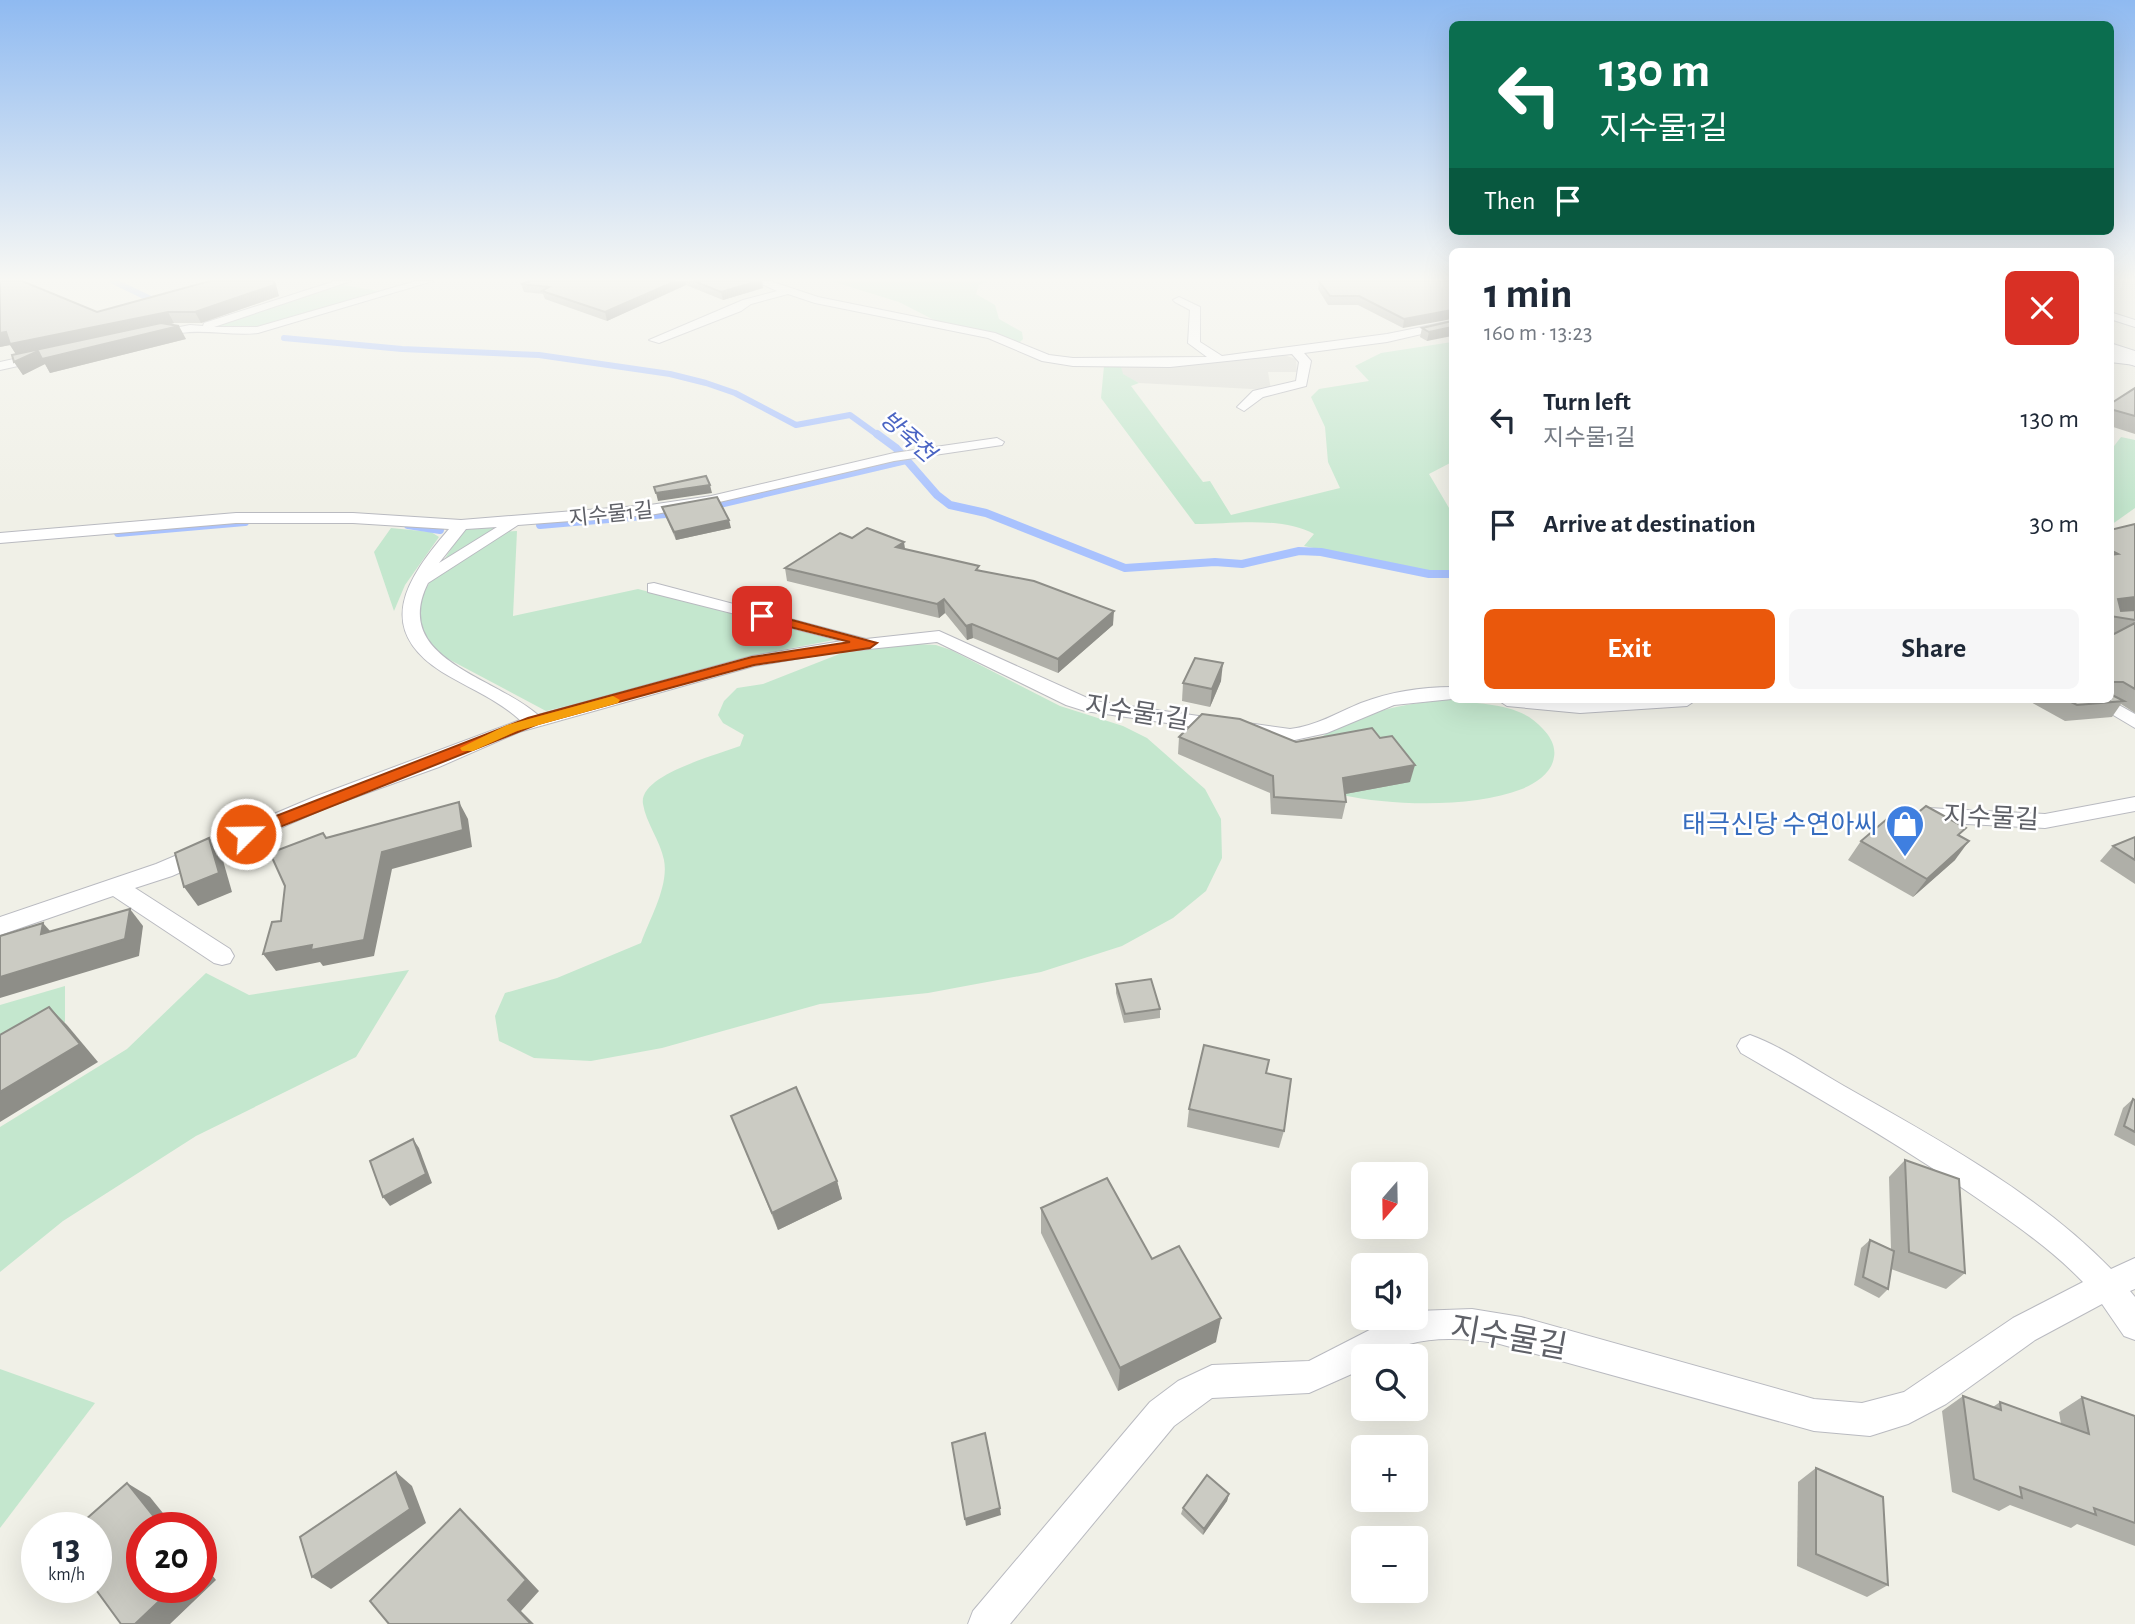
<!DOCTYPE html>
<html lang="en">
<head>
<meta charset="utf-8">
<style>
  :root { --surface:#fff; --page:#f6f6f7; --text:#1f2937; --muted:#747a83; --accent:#ea580c }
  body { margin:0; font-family:"Alegreya Sans","Noto Sans KR",sans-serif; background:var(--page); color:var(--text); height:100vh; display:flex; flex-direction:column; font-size:26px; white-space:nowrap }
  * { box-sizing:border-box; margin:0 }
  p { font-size:23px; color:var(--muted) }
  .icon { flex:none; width:38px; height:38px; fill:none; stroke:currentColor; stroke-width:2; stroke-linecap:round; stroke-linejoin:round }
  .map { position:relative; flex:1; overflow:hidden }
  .details { position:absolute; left:1449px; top:248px; width:665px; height:455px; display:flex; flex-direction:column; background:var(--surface); border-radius:10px; box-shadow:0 7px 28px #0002 }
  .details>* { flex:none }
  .top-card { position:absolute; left:1449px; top:21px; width:665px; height:214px; border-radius:10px; box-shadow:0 7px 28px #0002; background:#0b6e4f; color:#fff; overflow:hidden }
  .needle { width:46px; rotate:200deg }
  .controls { position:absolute; left:1351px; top:1162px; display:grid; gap:14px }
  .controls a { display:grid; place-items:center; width:77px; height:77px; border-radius:10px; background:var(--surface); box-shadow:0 7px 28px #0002; font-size:35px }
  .speed { position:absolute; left:21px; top:1512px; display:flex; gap:14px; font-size:35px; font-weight:700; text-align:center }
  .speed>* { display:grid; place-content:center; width:91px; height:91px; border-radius:50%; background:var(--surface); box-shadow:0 7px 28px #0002; line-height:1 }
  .speed small { font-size:18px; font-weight:400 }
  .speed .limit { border:10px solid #d22; background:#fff; color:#111 }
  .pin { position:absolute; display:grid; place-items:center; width:60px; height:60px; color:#fff; margin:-30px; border-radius:14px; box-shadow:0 4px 10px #0006 }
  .me { position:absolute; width:77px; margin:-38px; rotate:67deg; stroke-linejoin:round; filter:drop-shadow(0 0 5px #0008) }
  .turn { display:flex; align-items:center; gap:24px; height:147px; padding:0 35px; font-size:32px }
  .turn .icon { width:91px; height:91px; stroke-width:2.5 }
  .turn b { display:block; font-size:49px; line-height:60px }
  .then { display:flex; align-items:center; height:66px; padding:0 35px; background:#0003; gap:14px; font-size:26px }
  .round { display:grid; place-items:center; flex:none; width:74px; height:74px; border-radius:10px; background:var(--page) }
  .head { display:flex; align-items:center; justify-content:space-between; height:119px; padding:0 35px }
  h1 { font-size:42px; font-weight:700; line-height:52px }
  .cta { display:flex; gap:14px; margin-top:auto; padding:14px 35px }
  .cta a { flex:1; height:80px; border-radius:10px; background:var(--accent); color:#fff; font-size:28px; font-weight:700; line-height:80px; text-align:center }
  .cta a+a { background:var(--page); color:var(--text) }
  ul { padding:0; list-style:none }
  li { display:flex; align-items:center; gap:21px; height:105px; padding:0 35px }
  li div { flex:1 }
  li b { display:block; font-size:26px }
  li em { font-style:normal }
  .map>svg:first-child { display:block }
</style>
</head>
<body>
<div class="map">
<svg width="2135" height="1624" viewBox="0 0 2135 1624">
  <rect width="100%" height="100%" fill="#f0f0e7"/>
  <!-- industrial -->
  <polygon fill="#dfdfd9" points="1284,355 1296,359 1297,372 1268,372 1271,390 1139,383 1122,374 1121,366 1219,362"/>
  <!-- green -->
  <g fill="#c4e7ce">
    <polygon points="831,281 987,281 979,285 976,294 995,305 999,319 1022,332 1023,339 1019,343 938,322 899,302"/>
    <polygon points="343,285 385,292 254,329 213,326"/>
    <path d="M1452 342V462L1429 474 1452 513V572L1415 569 1304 546 1314 534C1282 516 1231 524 1195 524L1101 398 1104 366H1121L1123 374 1139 383 1131 386 1203 482 1210 481 1231 515 1340 488 1328 462 1325 427 1311 397 1319 389 1369 381 1355 366 1381 353Z"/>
    <polygon points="2121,437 2135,440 2135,508 2111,525 2111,450"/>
    <polygon points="501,526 442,563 465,527"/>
    <polygon points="391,528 431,532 439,537 405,585 394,611 374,552"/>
    <polygon points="517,531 513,616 638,589 834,640 756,655 692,676 546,711 435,652 423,639 416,605 433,577 502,532"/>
    <path d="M917 644 936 645 951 650 1060 706 1123 726 1147 738 1205 789 1221 819 1222 858 1206 891 1173 918 1122 946 1041 972 928 993 820 1004 662 1048 591 1061 534 1058 499 1041 495 1016 505 993 557 978 641 943C650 918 669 886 664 860 660 840 646 823 643 804 638 775 717 755 740 746L744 735 723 723 718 715 724 701 737 688 763 684 842 653Z"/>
    <path d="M1450 699C1482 706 1518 701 1543 729 1550 736 1556 746 1554 757 1552 773 1536 783 1522 789 1473 808 1393 806 1342 795L1308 749C1339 715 1406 703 1450 699Z"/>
    <polygon points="409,970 356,1057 196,1136 63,1221 0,1272 0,1127 127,1049 206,973 249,995"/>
    <polygon points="65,986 65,1022 0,1058 0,1005"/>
    <polygon points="0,1369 95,1403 0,1528"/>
  </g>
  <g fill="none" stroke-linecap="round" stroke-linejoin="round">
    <!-- stream-far1 -->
    <g stroke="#a9c2fe" stroke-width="6">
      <polyline points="113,281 161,304"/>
      <polyline points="284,338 402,349 539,355 670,374 706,383 735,393 796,425 850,415 879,436"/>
    </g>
    <!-- stream -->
    <g stroke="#a9c2fe" stroke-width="8">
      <polyline points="877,434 896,448 937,495 950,505 986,513 1125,568 1215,562 1242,564 1299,551 1321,552 1429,574 1452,574"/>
      <polyline points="707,507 906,460"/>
      <polyline points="408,525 440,530"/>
      <polyline points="540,525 677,513"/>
      <polyline points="118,533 245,522"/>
    </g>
    <defs>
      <g id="lane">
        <path d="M335 281H351L214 327H257L416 281H433L258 333C232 336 206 329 181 333 171 334 157 339 149 333L190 325 203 326 204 323Z"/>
        <polygon points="755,281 770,281 818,297 995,333 1049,355 1073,358 1207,357 1188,343 1190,310 1175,302 1173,300 1179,297 1200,307 1200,342 1222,356 1387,334 1452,321 1452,327 1387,342 1304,353 1311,361 1306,386 1263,397 1244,411 1237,407 1253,391 1296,381 1299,362 1292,354 1170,367 1073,366 1042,361 988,338 815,303 788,294 751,304 741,311 659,343 649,340 743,300 777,291"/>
        <polygon points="2110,312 2135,320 2135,327 2110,319"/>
        <polygon points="41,353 45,354 45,360 0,370 0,362"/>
        <polygon points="2110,354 2135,357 2135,365 2110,362"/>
        <path d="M997 438 1004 442 1002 445 894 461 711 504 650 515 518 525 428 583C390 659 494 676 538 715L752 656 842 641 648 592V584L654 583 866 639 939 631 1094 701 1290 729C1316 726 1337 713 1361 703 1390 692 1421 687 1452 687V699L1394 705 1327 733 1290 741 1085 711 1066 705 937 642 830 653 754 666 519 732 439 767 328 807 172 876 135 888 230 949 234 956 230 963 222 965 214 963 113 896 0 935V917L156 864 314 797 520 720C497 699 468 688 442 672 373 628 407 578 449 529L353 523H236L0 543V533L236 513H353L461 520 650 505 711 496 894 453ZM497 527 439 563 466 529Z"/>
        <polygon points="1498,700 1696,700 1687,706 1580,713 1507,706"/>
        <polygon points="2088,700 2110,700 2135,714 2135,728"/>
        <polygon points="2135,797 2135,811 2045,828 1928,822 1921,820 1917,815 1921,810 1928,808 2045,814"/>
        <path d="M1750 1035C1783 1047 1814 1069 1844 1086 1934 1137 2039 1194 2111 1269L2135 1258V1289L2130 1291 2135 1297V1340L2124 1336 2102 1304 2035 1340 1946 1404 1908 1424 1870 1436 1814 1431 1496 1343C1467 1339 1438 1336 1409 1344 1390 1349 1385 1356 1363 1356V1369L1309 1393 1212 1398 1174 1426 1010 1624H968L973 1611 1150 1402 1178 1381 1212 1365 1309 1361 1393 1318H1416V1311L1472 1309 1521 1317 1814 1399 1862 1403 1904 1392 2013 1318 2083 1282C2051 1249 2012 1222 1974 1196 1899 1144 1820 1099 1741 1053L1737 1046 1741 1039Z"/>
      </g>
      <polygon id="secondary" points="2110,343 2135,351 2135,366 2110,357"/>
    </defs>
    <!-- lane casing -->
    <use href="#lane" stroke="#b9bac0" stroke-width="2"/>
    <!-- secondary casing -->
    <use href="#secondary" stroke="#babbc2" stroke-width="2"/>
    <!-- lane -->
    <use href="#lane" fill="#fff" fill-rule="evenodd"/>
    <!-- secondary -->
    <use href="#secondary" fill="#fff" fill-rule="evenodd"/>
  </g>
  <!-- wall -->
  <g fill="#afafa8">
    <polygon points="0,281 97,312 279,296 201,323 174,323 169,325 186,339 50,373 45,364 23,375 14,362 16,354 10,345 0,347"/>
    <polygon points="531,281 762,281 763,288 723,300 686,285 607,321 545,299 543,294 524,292 521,284"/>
    <polygon points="1319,281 1452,281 1403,328 1358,305 1328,305 1318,289"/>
    <polygon points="1452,321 1427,341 1420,337 1422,328"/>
    <polygon points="2135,388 2135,434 2110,426 2110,404"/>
    <polygon points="662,507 731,528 676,540 665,515"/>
    <polygon points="2135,524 2135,713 2121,704 2112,717 2065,721 2027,700 2110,700 2110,636 2114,634 2110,633 2110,530"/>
    <polygon points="852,538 905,549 980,570 1113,625 1058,673 973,638 967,640 945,613 939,618 787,581 785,568"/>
    <polygon points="1221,681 1210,707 1182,701 1183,683"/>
    <polygon points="1179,737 1296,742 1410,782 1345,794 1346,802 1342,819 1271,814 1270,793 1178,754"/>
    <polygon points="1914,816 1960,836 1955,860 1913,897 1848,860 1861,841"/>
    <polygon points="2135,837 2135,884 2100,861 2113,846"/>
    <polygon points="1116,984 1160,1009 1160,1018 1124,1023 1116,993"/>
    <polygon points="1266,1073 1284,1131 1279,1148 1187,1127 1189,1109"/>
    <polygon points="2133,1099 2135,1100 2135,1146 2114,1135 2123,1108"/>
    <polygon points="731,1116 837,1181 842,1199 778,1230"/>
    <polygon points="1905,1160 1965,1273 1946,1289 1891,1269 1888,1289 1879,1298 1854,1285 1861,1248 1870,1240 1891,1249 1889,1177"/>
    <polygon points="1041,1208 1152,1259 1216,1342 1118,1391 1041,1233"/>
    <polygon points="1963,1396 1993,1407 2000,1402 2061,1424 2059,1412 2082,1397 2135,1416 2135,1546 2077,1524 2071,1528 2010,1505 1999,1511 1952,1492 1942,1411"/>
    <polygon points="1816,1468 1888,1585 1867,1597 1797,1566 1798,1482"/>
    <polygon points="1229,1494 1227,1501 1203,1535 1181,1514 1183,1508"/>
  </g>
  <!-- shaded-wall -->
  <g fill="#8e8e88">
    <polygon points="273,281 275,281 279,296 201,323 195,312"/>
    <polygon points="676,281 685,281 686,285 607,321 605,312"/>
    <polygon points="758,281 762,281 763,288 723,300 721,292"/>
    <polygon points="1452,310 1452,319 1403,328 1404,319"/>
    <polygon points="168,312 174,323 38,351 179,326 186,339 50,373 45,364 23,375 14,362 17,356 10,345 0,347 0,333 6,332"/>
    <polygon points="1452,327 1452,336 1427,341 1429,332"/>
    <polygon points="710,485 712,493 658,501 656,493"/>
    <polygon points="729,520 731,528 676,540 674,532"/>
    <polygon points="904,542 906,555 896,547"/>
    <polygon points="2135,597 2135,610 2110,614 2118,599"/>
    <polygon points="944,599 945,613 939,618 937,604"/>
    <polygon points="1114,611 1113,625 1058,673 1058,659"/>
    <polygon points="972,624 973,638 967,640 966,626"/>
    <polygon points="1223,663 1221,681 1210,707 1212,689"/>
    <polygon points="1415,765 1410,782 1340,795 1343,778"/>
    <polygon points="459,802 468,819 472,847 392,869 374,956 323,966 320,962 276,971 263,954 312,945 382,852"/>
    <polygon points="209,838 222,857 232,892 198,906 184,887"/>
    <polygon points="1969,841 1955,860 1913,897 1927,879"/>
    <polygon points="130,909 143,926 139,956 0,998 0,977"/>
    <polygon points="43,923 58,940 41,934"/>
    <polygon points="49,1007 67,1025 98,1062 0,1122 0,1092"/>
    <polygon points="413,1139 419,1148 432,1183 390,1206 383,1197"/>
    <polygon points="837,1181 842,1199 778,1230 772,1213"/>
    <polygon points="1221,1318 1216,1342 1118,1391 1120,1368"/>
    <polygon points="396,1472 412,1486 426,1523 331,1589 312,1577"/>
    <polygon points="127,1483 150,1497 175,1528 163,1528"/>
    <polygon points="1229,1494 1227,1501 1203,1535 1204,1529"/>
    <polygon points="1000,1508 1001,1515 966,1526 965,1519"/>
    <polygon points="460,1509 474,1522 539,1591 521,1611 534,1624 531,1624 508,1600"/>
    <polygon points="201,1561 216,1580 170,1624 135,1624 174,1587 201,1587"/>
  </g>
  <!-- building -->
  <g fill="#cbcbc3" stroke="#8e8e88" stroke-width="2">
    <polygon points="0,281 22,281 97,312 210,281 273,281 274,285 195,312 168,312 10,344 6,332 0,333"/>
    <polygon points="531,281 676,281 605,312 542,291 549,287 521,284"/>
    <polygon points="694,281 758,281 721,292"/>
    <polygon points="1319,281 1452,281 1452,310 1404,319 1359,296 1330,296"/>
    <polygon points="1452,321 1452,327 1429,332 1422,328"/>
    <polygon points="161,323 179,326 42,359 38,351 14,362 12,355"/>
    <polygon points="2135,388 2135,416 2110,409 2110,404"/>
    <polygon points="706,476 710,485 656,493 654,487"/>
    <polygon points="717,497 729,520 674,532 662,507"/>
    <polygon points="2135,524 2135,597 2118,599 2121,611 2135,610 2135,620 2110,616 2110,555 2118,554 2110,550 2110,530"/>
    <polygon points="867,528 904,542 896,547 979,566 976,570 1034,581 1114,611 1058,659 972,624 966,626 944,599 937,604 785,568 840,533 852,538"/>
    <polygon points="2135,623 2135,689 2123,682 2110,682 2110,636"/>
    <polygon points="1195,658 1223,663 1212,689 1183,683"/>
    <polygon points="2110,694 2124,701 2077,705 2067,700 2110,700"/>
    <polygon points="1202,714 1240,719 1296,742 1372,728 1380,738 1392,736 1415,765 1343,778 1346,802 1274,797 1273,776 1179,737"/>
    <polygon points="459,802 463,830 382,852 364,940 311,950 312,945 263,954 272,922 281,921 285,886 270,853 323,833 326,838"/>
    <polygon points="1926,806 1966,828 1958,835 1969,841 1927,879 1861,841 1900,808 1914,816"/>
    <polygon points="2135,837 2135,860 2113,846"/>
    <polygon points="209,838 219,873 184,887 175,853"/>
    <polygon points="130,909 125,939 0,977 0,936 43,923 41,934"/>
    <polygon points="1151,979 1160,1009 1125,1014 1116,984"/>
    <polygon points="49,1007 80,1044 0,1092 0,1035"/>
    <polygon points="1204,1045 1269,1060 1266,1073 1291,1079 1284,1131 1189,1109"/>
    <polygon points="796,1087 837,1181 772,1213 731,1116"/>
    <polygon points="2133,1099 2135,1100 2135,1132 2124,1126"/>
    <polygon points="413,1139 426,1174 383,1197 370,1161"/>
    <polygon points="1905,1160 1959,1179 1965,1273 1909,1252"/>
    <polygon points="1107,1178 1152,1259 1179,1246 1221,1318 1120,1368 1041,1208"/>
    <polygon points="1870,1240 1894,1251 1888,1289 1863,1277"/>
    <polygon points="1963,1396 2001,1410 2000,1402 2089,1434 2082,1397 2135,1416 2135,1523 2094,1508 2096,1515 2020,1487 2022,1498 1974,1479"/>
    <polygon points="985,1433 1000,1508 965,1519 952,1443"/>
    <polygon points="1816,1468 1883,1497 1888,1585 1816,1554"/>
    <polygon points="396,1472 410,1509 312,1577 300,1537"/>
    <polygon points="1207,1475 1229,1494 1204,1529 1183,1508"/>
    <polygon points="127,1483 163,1528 142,1528 142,1587 174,1587 135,1624 121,1624 94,1587 96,1587 96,1528 76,1528"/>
    <polygon points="460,1509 526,1580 508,1600 531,1624 389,1624 370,1601"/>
  </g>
  <!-- sky -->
  <linearGradient id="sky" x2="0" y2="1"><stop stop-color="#8fbaf1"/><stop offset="0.55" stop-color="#f8f8f4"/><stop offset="1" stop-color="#f8f8f4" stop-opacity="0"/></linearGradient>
  <rect width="2135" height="508" fill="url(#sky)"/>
  <!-- route -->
  <polygon fill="#ea580c" stroke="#983908" stroke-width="2" points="762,612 877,643 870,648 754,665 538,724 252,838 240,838 238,834 240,830 528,718 752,657 850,642 758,619 758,613"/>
  <!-- slow -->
  <polygon fill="#f59e0b" points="613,696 620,700 618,703 517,731 473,751 462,751 460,748 507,725"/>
  <!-- icons -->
  <defs>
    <symbol id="shop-pin" viewBox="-11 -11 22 30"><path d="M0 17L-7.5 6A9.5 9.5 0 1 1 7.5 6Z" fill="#3f7fe0" stroke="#fff"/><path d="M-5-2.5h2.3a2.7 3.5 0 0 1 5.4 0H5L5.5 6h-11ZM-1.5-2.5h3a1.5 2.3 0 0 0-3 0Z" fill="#fff"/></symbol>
  </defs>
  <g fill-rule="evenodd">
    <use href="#shop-pin" x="1883" y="802" width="44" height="60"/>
  </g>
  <g text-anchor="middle" stroke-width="5" stroke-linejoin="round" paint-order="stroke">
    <!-- far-street labels -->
    <g font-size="21" fill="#5e6067" stroke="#fff">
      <text transform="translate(611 514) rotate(-6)" y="7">지수물1길</text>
    </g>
    <!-- far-water labels -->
    <g font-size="23" font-style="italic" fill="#4a64c3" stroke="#fff">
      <text transform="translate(908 436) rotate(41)" y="8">방죽천</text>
    </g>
    <!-- street labels -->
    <g font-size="26" fill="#5e6067" stroke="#fff">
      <text transform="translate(1137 712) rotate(9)" y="9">지수물1길</text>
      <text transform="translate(1991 817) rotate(3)" y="9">지수물길</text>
    </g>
    <!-- shop labels -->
    <g font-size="26" fill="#366cbe" stroke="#fff" text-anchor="end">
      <text x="1878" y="833">태극신당 수연아씨</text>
    </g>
    <!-- near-street labels -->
    <g font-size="32" fill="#5e6067" stroke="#fff">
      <text transform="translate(1509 1337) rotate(10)" y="11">지수물길</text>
    </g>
  </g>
</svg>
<div class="controls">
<a><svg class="needle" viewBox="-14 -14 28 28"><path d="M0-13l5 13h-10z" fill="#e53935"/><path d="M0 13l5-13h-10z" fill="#747a83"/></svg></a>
<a><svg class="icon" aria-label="sound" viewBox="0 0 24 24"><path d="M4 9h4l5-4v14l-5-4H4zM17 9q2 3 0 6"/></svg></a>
<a><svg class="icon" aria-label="search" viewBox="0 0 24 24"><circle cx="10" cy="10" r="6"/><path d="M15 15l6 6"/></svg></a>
<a>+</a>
<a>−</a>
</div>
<div class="speed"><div>13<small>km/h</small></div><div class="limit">20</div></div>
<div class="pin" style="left:762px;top:616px;background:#d93025"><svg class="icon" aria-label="arrive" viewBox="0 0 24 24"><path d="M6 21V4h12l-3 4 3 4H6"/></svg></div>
<svg class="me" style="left:246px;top:834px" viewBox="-20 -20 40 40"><circle r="17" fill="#ea580c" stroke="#fff" stroke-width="3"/><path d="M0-11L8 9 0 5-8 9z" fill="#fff"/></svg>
<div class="top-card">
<div class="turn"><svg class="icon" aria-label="left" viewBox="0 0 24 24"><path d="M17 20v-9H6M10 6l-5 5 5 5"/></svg><div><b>130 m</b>지수물1길</div></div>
<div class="then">Then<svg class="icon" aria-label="arrive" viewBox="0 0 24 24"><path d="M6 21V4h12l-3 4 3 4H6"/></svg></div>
</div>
<section class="details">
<div class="head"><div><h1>1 min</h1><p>160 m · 13:23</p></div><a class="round" style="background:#d93025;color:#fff"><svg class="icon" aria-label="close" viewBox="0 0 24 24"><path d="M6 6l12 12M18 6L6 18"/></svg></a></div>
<ul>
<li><svg class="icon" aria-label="left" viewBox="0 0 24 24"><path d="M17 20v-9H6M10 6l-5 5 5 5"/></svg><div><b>Turn left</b><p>지수물1길</p></div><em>130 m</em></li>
<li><svg class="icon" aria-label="arrive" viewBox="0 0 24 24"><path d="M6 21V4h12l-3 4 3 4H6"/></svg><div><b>Arrive at destination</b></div><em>30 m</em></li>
</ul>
<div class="cta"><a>Exit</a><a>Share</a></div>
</section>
</div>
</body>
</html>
